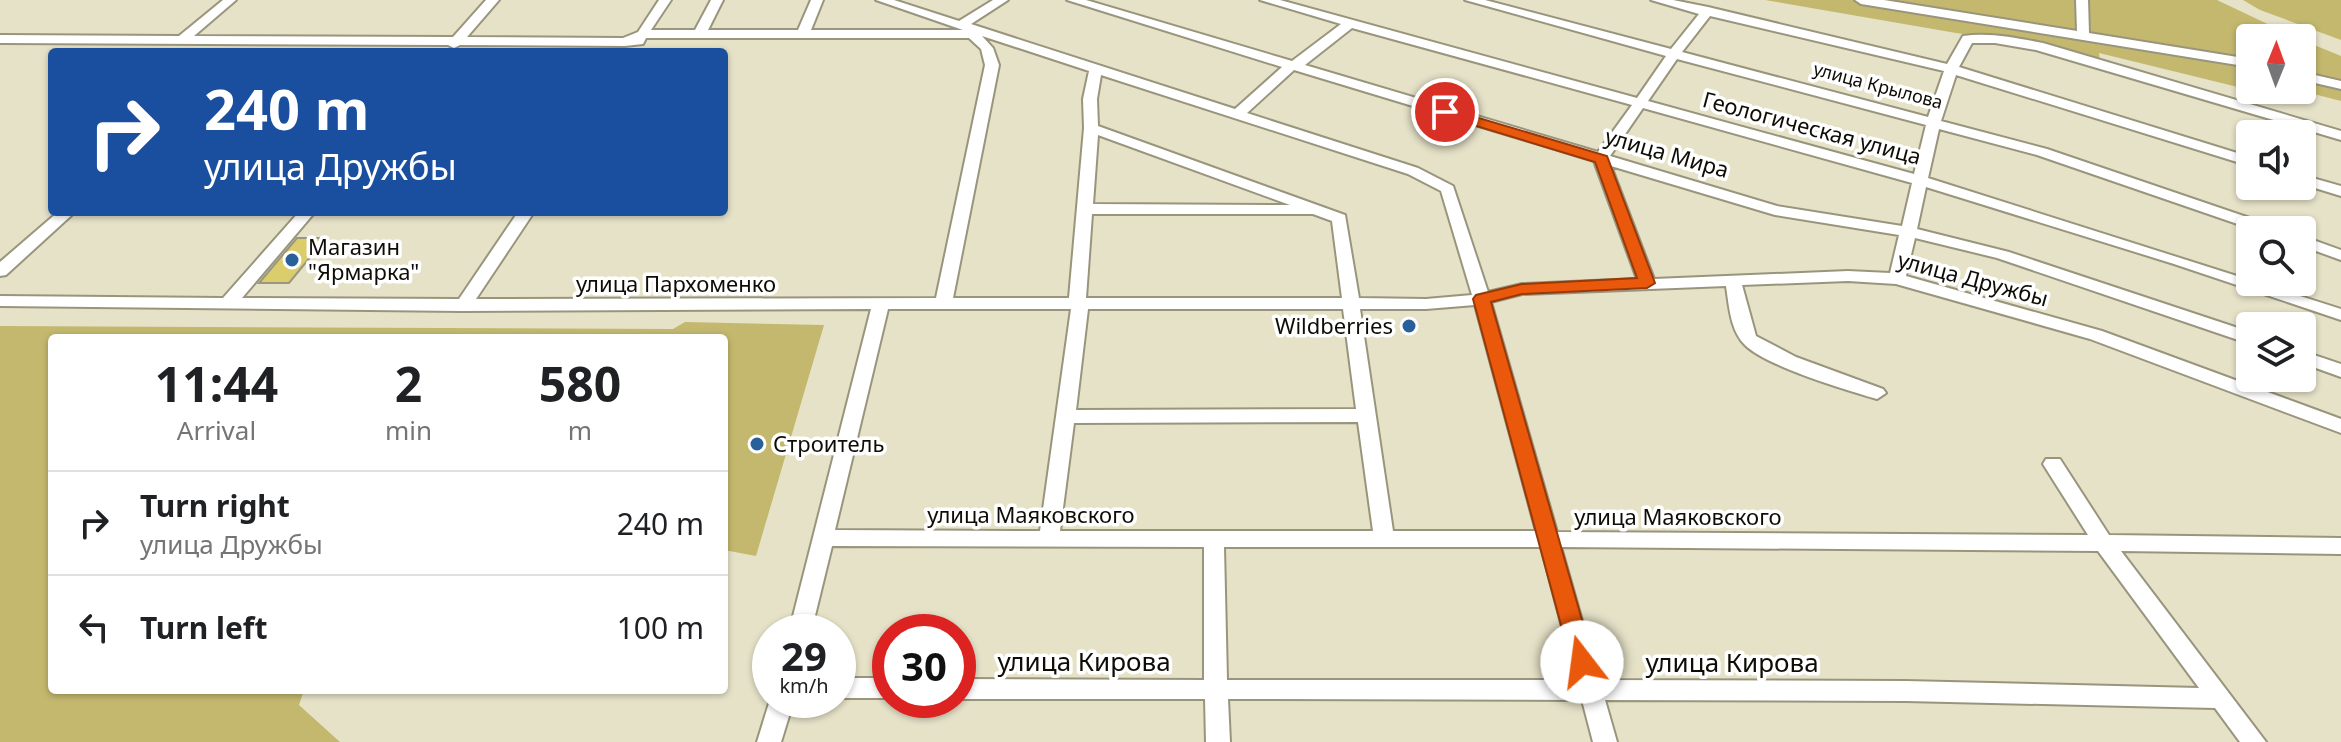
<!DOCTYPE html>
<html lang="en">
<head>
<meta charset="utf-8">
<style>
  :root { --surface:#fff; --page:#f2f2f2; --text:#202124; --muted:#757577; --line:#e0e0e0 }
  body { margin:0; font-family:"Noto Sans",sans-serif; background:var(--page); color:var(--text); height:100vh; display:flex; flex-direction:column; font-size:30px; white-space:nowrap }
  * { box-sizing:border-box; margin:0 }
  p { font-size:26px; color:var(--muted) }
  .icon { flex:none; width:44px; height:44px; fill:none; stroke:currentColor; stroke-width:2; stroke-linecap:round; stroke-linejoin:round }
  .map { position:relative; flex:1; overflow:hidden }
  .details { position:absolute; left:48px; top:334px; width:680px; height:360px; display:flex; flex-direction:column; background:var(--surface); border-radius:8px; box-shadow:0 2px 6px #0004 }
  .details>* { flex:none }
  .banner { position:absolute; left:48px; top:48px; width:680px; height:168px; border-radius:8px; box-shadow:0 2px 6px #0004; background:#1a4fa0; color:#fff; overflow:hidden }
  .needle { width:52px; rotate:1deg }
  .tools { position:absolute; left:2236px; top:24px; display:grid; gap:16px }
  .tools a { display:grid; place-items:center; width:80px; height:80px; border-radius:8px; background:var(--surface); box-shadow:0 2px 6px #0004; font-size:40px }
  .speed { position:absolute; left:752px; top:614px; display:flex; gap:16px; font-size:40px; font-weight:700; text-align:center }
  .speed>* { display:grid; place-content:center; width:104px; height:104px; border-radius:50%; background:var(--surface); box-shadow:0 2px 6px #0004; line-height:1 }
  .speed small { font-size:20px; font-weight:400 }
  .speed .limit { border:12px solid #d22; background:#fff; color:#111 }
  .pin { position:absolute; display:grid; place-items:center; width:68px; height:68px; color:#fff; margin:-34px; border:4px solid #fff; border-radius:50%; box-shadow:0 2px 8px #0007 }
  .me { position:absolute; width:88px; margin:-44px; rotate:345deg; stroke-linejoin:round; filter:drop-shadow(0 0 6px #0008) }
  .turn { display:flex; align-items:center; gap:28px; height:168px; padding:0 24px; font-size:36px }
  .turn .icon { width:104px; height:104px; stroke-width:2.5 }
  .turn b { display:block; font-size:56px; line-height:68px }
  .eta { display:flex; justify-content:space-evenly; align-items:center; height:136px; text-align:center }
  .eta b { font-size:48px; font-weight:700; line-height:56px }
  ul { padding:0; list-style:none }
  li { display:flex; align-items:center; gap:24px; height:104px; padding:0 24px; border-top:2px solid var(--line) }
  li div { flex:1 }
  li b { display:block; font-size:30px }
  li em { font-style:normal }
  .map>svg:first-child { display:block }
</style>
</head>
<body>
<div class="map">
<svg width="2341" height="742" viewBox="0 0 2341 742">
  <rect width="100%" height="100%" fill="#e6e2c8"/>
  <!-- green -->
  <g fill="#c3b86e">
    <polygon points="1765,0 2217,0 2297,38 2250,38 2250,90 2099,53 2100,62 2032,43 1956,33"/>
    <polygon points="2243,0 2341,0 2341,40 2260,10"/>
    <polygon points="2302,40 2341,56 2341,101 2298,90 2302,90"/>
    <polygon points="685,322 824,325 756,556 724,550 724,338 52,338 52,690 304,690 299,705 340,742 0,742 0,326 673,329"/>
  </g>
  <!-- building -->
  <polygon fill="#dbcd6c" stroke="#9a977f" stroke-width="2" points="297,238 326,238 289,283 259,283"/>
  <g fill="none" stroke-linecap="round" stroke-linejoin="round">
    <defs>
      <g id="minor">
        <path d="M223 0H236L194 36 453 37 486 0H499L467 37 623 38 638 32 659 0H671L651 30H695L711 0H723L708 30H798L811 0H823L811 30H963L876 0H894L959 21 993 0H1008L971 24 1235 109 1282 67 1067 0H1086L1292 61 1341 24 1260 0H1280L1637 98 1666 56 1465 0H1485L1671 49 1699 14 1651 0H1673L1708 7 1947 64 1963 36C1989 32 2017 38 2043 43L2341 131V140L2036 50 1995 43H1972L1959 67 2250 157V166L1956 75 1941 121 2047 149 2276 227 2278 230H2255L2037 155 1939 129 1928 178 2341 309V320L2174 264 1926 187 1917 229 2009 252 2250 332V344L1997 258 1915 238 1906 276 2102 331 2341 419V433L2090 339 1896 284 1848 281 1742 285 1756 336 1796 357 1883 389 1886 393 1877 399C1846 390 1766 366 1745 345 1730 330 1729 305 1726 286L1522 294 1491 302 1557 532 2088 535 2043 464 2046 459H2060L2109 535 2341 538V554L2121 551 2266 742H2240L2215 708 1906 701 1605 700 1617 742H1593L1582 700 1228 699 1230 742H1206L1205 699H958V679L1204 680V547L832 546 811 632H789L871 309 462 311 0 306V296L223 298 299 212H315L242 298 459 299 518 212H534L476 299 936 298 985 65 981 49 969 38H646L643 44 625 46 460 45 454 48 448 45 0 43V35L179 36ZM1710 16 1944 71 1928 117 1682 52ZM1352 28 1632 105 1598 152 1305 65ZM982 36 1089 71 1083 99 1084 128 1069 298H953L999 65 993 48ZM1677 59 1926 125 1914 174 1648 101ZM1294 70 1594 161 1637 279 1522 284 1488 292 1453 186 1418 168 1247 113ZM1101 75 1408 174 1441 191 1472 295 1426 299 1359 298 1345 215 1098 126 1097 99ZM1643 108 1912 183 1902 226 1777 206 1610 156ZM1098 135 1290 205 1093 204ZM1611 166 1775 215 1899 235 1890 273 1848 271 1654 279ZM1092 214H1313L1332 221 1342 298H1086ZM1475 305 1536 531H1393L1360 309H1426ZM888 309H1071L1040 531 835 530ZM1088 309H1343L1356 409 1076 410ZM1358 422 1373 531H1060L1074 423ZM1224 547H1541L1576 680H1227ZM1561 547 2098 551 2199 688 1906 681 1599 680Z"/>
        <polygon points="1855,0 1884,0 2077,31 2076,0 2088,0 2089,33 2250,59 2250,67 1861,4"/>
        <polygon points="2302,72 2341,81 2341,89 2302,80"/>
        <polygon points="2302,175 2341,186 2341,196 2302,184"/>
        <polygon points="58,212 75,212 6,275 0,276 0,262"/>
        <polygon points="2302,236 2341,250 2341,260 2302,246"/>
        <polygon points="2302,351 2341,364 2341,377 2302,363"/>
        <rect x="838" y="678" width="52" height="20"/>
        <polygon points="770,700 794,700 781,742 757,742"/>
      </g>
    </defs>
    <!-- minor casing -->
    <use href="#minor" stroke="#99957d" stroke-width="4"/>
    <!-- minor -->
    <use href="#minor" fill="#fff" fill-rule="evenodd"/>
  </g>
  <!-- route -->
  <polygon fill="#ea580c" stroke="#983908" stroke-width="2" points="1445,108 1607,156 1655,283 1647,288 1522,294 1491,302 1594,662 1590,669 1582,671 1574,669 1571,662 1473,299 1476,295 1522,284 1637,278 1595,162 1440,115 1440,109"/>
  <!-- markers -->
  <g fill="#286199" stroke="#fff" stroke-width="3">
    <circle cx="292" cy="260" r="8"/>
    <circle cx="1409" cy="326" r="8"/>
    <circle cx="757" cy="444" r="8"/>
  </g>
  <g text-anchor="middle" stroke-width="7" stroke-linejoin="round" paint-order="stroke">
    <!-- far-street labels -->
    <g font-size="18" fill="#0e0d05" stroke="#fff">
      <text transform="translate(1878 86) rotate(15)" y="6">улица Крылова</text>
    </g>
    <!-- street labels -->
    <g font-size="22" fill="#0e0d05" stroke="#fff">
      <text transform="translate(1812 128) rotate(15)" y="8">Геологическая улица</text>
      <text transform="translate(1667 153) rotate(16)" y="8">улица Мира</text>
      <text transform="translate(1973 279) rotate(15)" y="8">улица Дружбы</text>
      <text x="676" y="292">улица Пархоменко</text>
      <text x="1031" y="523">улица Маяковского</text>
      <text x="1678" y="525">улица Маяковского</text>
    </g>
    <!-- poi labels -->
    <g font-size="22" fill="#0e0d05" stroke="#fff" text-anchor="start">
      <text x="308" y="255">Магазин<tspan x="308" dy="25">"Ярмарка"</tspan></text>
      <text x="1393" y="334" text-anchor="end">Wildberries</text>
      <text x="773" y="452">Строитель</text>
    </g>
    <!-- near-street labels -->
    <g font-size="26" fill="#0e0d05" stroke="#fff">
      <text x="1084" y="671">улица Кирова</text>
      <text x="1732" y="672">улица Кирова</text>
    </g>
  </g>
</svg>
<div class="tools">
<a><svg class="needle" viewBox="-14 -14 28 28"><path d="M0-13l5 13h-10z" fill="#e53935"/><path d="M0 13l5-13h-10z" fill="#757577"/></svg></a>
<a><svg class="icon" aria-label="sound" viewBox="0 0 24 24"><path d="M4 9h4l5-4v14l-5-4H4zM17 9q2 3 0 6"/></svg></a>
<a><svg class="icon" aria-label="search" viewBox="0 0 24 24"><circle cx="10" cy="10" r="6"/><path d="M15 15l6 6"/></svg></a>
<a><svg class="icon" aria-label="layers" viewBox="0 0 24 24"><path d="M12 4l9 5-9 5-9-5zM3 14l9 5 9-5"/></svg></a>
</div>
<div class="speed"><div>29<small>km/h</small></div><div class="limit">30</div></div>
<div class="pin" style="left:1445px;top:112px;background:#d93025"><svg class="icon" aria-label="arrive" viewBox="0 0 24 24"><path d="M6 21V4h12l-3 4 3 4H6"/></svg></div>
<svg class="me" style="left:1582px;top:662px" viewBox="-20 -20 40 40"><circle r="19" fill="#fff"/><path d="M0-13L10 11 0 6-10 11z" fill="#ea580c"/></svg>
<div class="banner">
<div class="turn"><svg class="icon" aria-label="right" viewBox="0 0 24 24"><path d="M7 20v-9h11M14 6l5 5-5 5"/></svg><div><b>240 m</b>улица Дружбы</div></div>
</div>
<section class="details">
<div class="eta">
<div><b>11:44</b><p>Arrival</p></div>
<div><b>2</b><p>min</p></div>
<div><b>580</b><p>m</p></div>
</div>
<ul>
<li><svg class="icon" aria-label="right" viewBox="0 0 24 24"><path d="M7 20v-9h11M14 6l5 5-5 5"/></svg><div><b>Turn right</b><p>улица Дружбы</p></div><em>240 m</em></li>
<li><svg class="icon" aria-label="left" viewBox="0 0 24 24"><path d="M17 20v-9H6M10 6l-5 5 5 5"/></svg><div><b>Turn left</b></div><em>100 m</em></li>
</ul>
</section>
</div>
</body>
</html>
